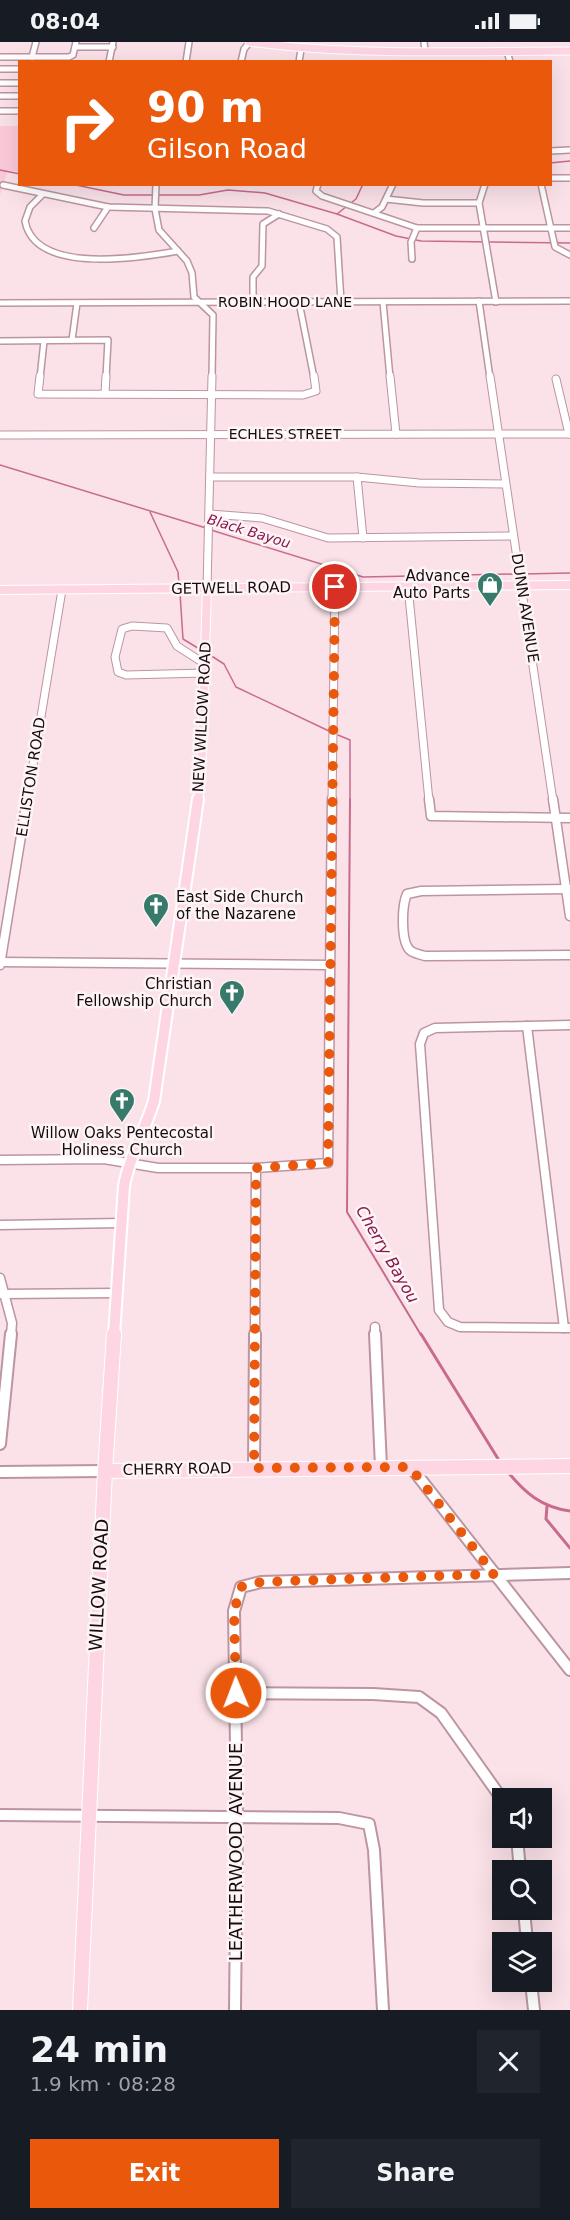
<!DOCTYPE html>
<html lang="en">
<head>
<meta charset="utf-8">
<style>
  :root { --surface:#171b24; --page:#20242c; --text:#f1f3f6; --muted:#9ea1a6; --accent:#ea580c }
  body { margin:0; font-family:"DejaVu Sans",sans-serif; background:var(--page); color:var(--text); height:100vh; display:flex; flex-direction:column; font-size:22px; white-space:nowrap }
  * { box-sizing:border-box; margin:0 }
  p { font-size:20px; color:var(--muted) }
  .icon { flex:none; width:33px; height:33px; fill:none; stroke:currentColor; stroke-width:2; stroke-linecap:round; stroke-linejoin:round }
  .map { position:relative; height:1968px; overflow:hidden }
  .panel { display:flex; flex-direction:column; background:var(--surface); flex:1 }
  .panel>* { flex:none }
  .hud { position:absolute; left:18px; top:18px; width:534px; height:126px; border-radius:0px; box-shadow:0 6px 24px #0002; background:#ea580c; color:#fff; overflow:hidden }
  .tools { position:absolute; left:492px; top:1746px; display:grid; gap:12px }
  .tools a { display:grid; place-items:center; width:60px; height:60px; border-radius:0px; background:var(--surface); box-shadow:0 6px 24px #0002; font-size:30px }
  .pin { position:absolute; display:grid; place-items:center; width:51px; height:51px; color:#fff; margin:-26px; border:3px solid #fff; border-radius:50%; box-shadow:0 2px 6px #0007 }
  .me { position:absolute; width:66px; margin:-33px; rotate:359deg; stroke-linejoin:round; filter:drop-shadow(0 0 4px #0008) }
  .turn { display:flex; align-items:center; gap:21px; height:126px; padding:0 30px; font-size:27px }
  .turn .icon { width:78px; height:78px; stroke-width:2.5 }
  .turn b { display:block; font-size:42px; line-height:51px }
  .round { display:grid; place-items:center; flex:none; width:63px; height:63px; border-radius:0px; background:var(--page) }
  .summary { display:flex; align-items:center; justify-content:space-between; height:102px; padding:0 30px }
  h1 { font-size:36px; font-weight:600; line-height:45px }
  .button { display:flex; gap:12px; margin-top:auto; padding:12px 30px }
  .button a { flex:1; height:69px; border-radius:0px; background:var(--accent); color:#fff; font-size:24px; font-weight:600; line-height:69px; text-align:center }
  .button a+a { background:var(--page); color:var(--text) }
  .status { display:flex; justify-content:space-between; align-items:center; height:42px; padding:0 30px; background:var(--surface); direction:ltr }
  .status svg { height:16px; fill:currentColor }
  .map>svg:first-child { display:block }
</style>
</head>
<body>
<div class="status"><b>08:04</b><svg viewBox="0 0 49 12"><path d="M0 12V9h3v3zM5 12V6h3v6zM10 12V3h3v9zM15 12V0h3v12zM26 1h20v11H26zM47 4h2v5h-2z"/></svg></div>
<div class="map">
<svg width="570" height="1968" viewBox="0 0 570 1968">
  <rect width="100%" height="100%" fill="#fbe2e9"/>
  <!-- green -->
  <polygon fill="#fdcada" points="0,84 19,84 19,130 8,128 0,153"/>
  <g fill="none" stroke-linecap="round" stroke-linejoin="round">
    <!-- stream-far2 -->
    <g stroke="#c86b8d" stroke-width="1.5">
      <polyline points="550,121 570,119"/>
      <polyline points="0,128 20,132"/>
      <polyline points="71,142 124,153 199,153 228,148 265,151 337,172 356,157 363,142"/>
      <polyline points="337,172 396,194 421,199 570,201"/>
      <polyline points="0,423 206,486"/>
      <polyline points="150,470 178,530 179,542"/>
      <polyline points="211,488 363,535 516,532"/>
      <polyline points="522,532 570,531"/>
      <polyline points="180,551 183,597 201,608"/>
      <polyline points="210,613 224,622 236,645 329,689"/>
      <polyline points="338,693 350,698 350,759"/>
    </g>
    <!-- stream-far1 -->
    <polyline stroke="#c86b8d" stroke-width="2" points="350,757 347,1170 421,1293"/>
    <!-- stream -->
    <g stroke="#c86b8d" stroke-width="3">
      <polyline points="421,1292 500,1420"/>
      <path d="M507 1429C525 1451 541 1465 570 1469"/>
      <polyline points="547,1464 546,1477 570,1506"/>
    </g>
    <defs>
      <g id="minor-far3">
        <polyline points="424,0 425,9"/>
        <polyline points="75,5 113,5"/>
        <polyline points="507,9 510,20"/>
        <polyline points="0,15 69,15 73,13 76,0"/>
        <polyline points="32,15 36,0"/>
        <polyline points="109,20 113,0"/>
        <polyline points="186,20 189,0"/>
        <polyline points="241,20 244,7 250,0"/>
        <polyline points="299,20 301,7"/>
        <polyline points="0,27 20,27"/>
        <polyline points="0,41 20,41"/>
        <polyline points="0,54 20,54"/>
        <polyline points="0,69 20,69"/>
        <polyline points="550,109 570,108"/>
        <polyline points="550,136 570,136"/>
        <polyline points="156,142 155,167 159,188 187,219 192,231 194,255 213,273 212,336"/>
        <polyline points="318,142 316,149 322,154 417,186 570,186"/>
        <polyline points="485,142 479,161 496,260"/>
        <polyline points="541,142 555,205 570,213"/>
        <polyline points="3,143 108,165 268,169 327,187 337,195 341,260"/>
        <path d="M43 152 30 165 25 179C35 233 139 216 178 209"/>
        <polyline points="386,157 423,161 479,161"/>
        <polyline points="374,171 382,165 393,142"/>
        <polyline points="94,186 108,165"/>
        <polyline points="412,217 411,200 417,186"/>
        <polyline points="479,259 490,336"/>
        <polyline points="253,260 253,235 262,224 263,182 279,172"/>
        <polyline points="299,260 314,336"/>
        <polyline points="383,260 390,336"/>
        <polyline points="0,261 570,259"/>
        <polyline points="72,298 77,261"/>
        <polyline points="0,299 108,298 106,336"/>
        <polyline points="40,336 44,299"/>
      </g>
      <g id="minor-far2">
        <polyline points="40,334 38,352 303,353 316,349 314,334"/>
        <polyline points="390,334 396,392"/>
        <polyline points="490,334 553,759"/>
        <polyline points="556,337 569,392"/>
        <polyline points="105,351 106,334"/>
        <polyline points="0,393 570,392"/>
        <polyline points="211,435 357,435 419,441 505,442"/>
        <polyline points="357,435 363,496"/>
        <polyline points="210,472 262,476 328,496 513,494"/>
        <polyline points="408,544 429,759"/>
        <polyline points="207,547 212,334"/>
        <polyline points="205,622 177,604 167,586 132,584 122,587 115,615 118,630 126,633 205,631"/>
        <polyline points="27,759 62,548"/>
        <polyline points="332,759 335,545"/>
      </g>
      <g id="minor-far1">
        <polyline points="429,757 431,774 570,776"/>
        <polyline points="553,757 570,874"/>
        <path d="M570 847 421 849 407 852C402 863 400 901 411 909 414 911 421 913 425 914L570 913"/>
        <polyline points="0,920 329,923"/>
        <polyline points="0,923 27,757"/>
        <polyline points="570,983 435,986 424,991 420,1002 439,1268 448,1280 460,1285 570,1286"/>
        <polyline points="527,984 564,1286"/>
        <polyline points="0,1118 104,1117 158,1126 256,1126 328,1121 332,757"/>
        <polyline points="0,1183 121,1181"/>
        <polyline points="0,1236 12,1281 11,1293"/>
        <polyline points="2,1252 116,1251"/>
        <polyline points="375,1285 375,1293"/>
        <polyline points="255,1293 256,1126"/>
      </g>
      <g id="minor">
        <polyline points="375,1292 381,1425"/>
        <polyline points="0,1402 11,1292"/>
        <polyline points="411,1425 570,1628"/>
        <polyline points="254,1426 255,1292"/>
        <polyline points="0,1430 105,1429"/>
        <polyline points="236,1651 373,1652 419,1655 441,1671 502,1757"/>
        <polyline points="0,1773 339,1776 369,1782 374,1808 383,1968"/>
        <polyline points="517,1796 520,1828"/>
        <polyline points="524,1868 527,1900"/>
        <polyline points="531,1940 534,1968"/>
        <polyline points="235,1968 237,1773 234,1569 241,1545 261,1540 570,1531"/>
      </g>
      <path id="major-far3" d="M249 0C355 14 463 9 570 9"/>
      <g id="major-far2">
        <polyline points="0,548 570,543"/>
        <polyline points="198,759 201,736 207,547"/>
      </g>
      <path id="major-far1" d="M114 1293 124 1144C129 1115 145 1088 154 1059L198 757"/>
      <g id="major">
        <polyline points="105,1429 570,1424"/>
        <polyline points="80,1968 105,1429 114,1292"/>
      </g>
    </defs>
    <!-- minor-far3 casing -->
    <use href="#minor-far3" stroke="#bc95a1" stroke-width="8"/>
    <!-- minor-far2 casing -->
    <use href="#minor-far2" stroke="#bc95a1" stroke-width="9"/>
    <!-- minor-far1 casing -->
    <use href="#minor-far1" stroke="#bc95a1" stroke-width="11"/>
    <!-- minor casing -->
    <use href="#minor" stroke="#bc95a1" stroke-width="14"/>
    <!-- major-far3 casing -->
    <use href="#major-far3" stroke="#fff" stroke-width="9"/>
    <!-- major-far2 casing -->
    <use href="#major-far2" stroke="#fff" stroke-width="10"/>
    <!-- major-far1 casing -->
    <use href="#major-far1" stroke="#fff" stroke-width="14"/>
    <!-- major casing -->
    <use href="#major" stroke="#fff" stroke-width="16"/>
    <!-- minor-far3 -->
    <use href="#minor-far3" stroke="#fff" stroke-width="5"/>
    <!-- minor-far2 -->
    <use href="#minor-far2" stroke="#fff" stroke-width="7"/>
    <!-- minor-far1 -->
    <use href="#minor-far1" stroke="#fff" stroke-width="8"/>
    <!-- minor -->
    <use href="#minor" stroke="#fff" stroke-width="10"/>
    <!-- major-far3 -->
    <use href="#major-far3" stroke="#fed6e3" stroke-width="7"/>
    <!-- major-far2 -->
    <use href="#major-far2" stroke="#fed6e3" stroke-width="8"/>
    <!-- major-far1 -->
    <use href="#major-far1" stroke="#fed6e3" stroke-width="10"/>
    <!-- major -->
    <use href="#major" stroke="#fed6e3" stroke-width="14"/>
  </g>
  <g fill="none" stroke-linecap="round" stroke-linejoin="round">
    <!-- route -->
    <polyline stroke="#ea580c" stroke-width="10" stroke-dasharray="0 18" points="236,1651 234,1569 241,1545 261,1540 494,1532 410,1425 254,1426 256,1126 328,1121 335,545"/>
  </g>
  <!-- icons -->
  <defs>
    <symbol id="shop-pin" viewBox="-11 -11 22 30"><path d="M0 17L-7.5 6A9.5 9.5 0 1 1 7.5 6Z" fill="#377a6c" stroke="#fdf4f6"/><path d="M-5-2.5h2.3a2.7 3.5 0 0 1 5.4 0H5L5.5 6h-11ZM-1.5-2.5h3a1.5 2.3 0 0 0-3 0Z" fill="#fff"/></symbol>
    <symbol id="church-pin" viewBox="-11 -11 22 30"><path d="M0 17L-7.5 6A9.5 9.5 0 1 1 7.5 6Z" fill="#377a6c" stroke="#fdf4f6"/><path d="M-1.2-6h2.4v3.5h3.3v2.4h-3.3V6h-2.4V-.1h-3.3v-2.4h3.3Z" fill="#fff"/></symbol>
  </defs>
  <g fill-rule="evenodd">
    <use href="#shop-pin" x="475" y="528" width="30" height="40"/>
    <use href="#church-pin" x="141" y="849" width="30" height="40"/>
    <use href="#church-pin" x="217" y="936" width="30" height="40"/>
    <use href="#church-pin" x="107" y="1044" width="30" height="40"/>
  </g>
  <g text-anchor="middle" stroke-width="5" stroke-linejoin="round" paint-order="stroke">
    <!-- far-street labels -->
    <g font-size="14" fill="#180b10" stroke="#fdf4f6">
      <text x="285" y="265">ROBIN HOOD LANE</text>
      <text x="285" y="397">ECHLES STREET</text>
    </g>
    <!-- far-water labels -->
    <g font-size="14" font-style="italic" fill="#89184e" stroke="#fdf4f6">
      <text transform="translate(249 489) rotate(17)" y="5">Black Bayou</text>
    </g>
    <!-- poi labels -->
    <g font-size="15" fill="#180b10" stroke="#fdf4f6" text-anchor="end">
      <text x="470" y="539">Advance<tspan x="470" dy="17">Auto Parts</tspan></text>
      <text x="176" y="860" text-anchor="start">East Side Church<tspan x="176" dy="17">of the Nazarene</tspan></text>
      <text x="212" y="947">Christian<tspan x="212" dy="17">Fellowship Church</tspan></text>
      <text x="122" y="1096" text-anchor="middle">Willow Oaks Pentecostal<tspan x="122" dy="17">Holiness Church</tspan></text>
    </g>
    <!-- street labels -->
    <g font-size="15" fill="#180b10" stroke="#fdf4f6">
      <text transform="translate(231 546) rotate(-1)" y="5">GETWELL ROAD</text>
      <text transform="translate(525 566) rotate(81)" y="5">DUNN AVENUE</text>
      <text transform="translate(202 675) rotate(-87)" y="5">NEW WILLOW ROAD</text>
      <text transform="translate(31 735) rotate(-81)" y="5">ELLISTON ROAD</text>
      <text transform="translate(177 1427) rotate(-1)" y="5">CHERRY ROAD</text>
    </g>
    <!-- water labels -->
    <g font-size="16" font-style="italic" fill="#89184e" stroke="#fdf4f6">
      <text transform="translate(388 1212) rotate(60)" y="6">Cherry Bayou</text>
    </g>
    <!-- near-street labels -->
    <g font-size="18" fill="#180b10" stroke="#fdf4f6">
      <text transform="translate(99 1543) rotate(-87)" y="6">WILLOW ROAD</text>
      <text transform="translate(236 1810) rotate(-90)" y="6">LEATHERWOOD AVENUE</text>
    </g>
  </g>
</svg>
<div class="tools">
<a><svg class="icon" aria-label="sound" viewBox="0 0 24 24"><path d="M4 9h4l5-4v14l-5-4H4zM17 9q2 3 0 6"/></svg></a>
<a><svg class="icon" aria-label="search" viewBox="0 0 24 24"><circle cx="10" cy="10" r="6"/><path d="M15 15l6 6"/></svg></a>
<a><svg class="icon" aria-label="layers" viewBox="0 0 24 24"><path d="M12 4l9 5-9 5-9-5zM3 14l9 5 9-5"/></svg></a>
</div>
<div class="pin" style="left:335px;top:545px;background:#d93025"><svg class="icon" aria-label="arrive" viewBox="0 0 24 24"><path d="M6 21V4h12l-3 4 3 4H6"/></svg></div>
<svg class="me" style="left:236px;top:1651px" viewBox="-20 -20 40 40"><circle r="17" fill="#ea580c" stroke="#fff" stroke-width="3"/><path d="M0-11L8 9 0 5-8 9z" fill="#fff"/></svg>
<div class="hud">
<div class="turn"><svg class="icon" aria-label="right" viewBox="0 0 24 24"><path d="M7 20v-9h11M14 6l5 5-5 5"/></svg><div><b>90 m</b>Gilson Road</div></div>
</div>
</div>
<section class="panel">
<div class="summary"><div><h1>24 min</h1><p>1.9 km · 08:28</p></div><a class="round"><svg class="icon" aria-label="close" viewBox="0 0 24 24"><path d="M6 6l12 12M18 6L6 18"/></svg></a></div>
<div class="button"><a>Exit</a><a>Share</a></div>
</section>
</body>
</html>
